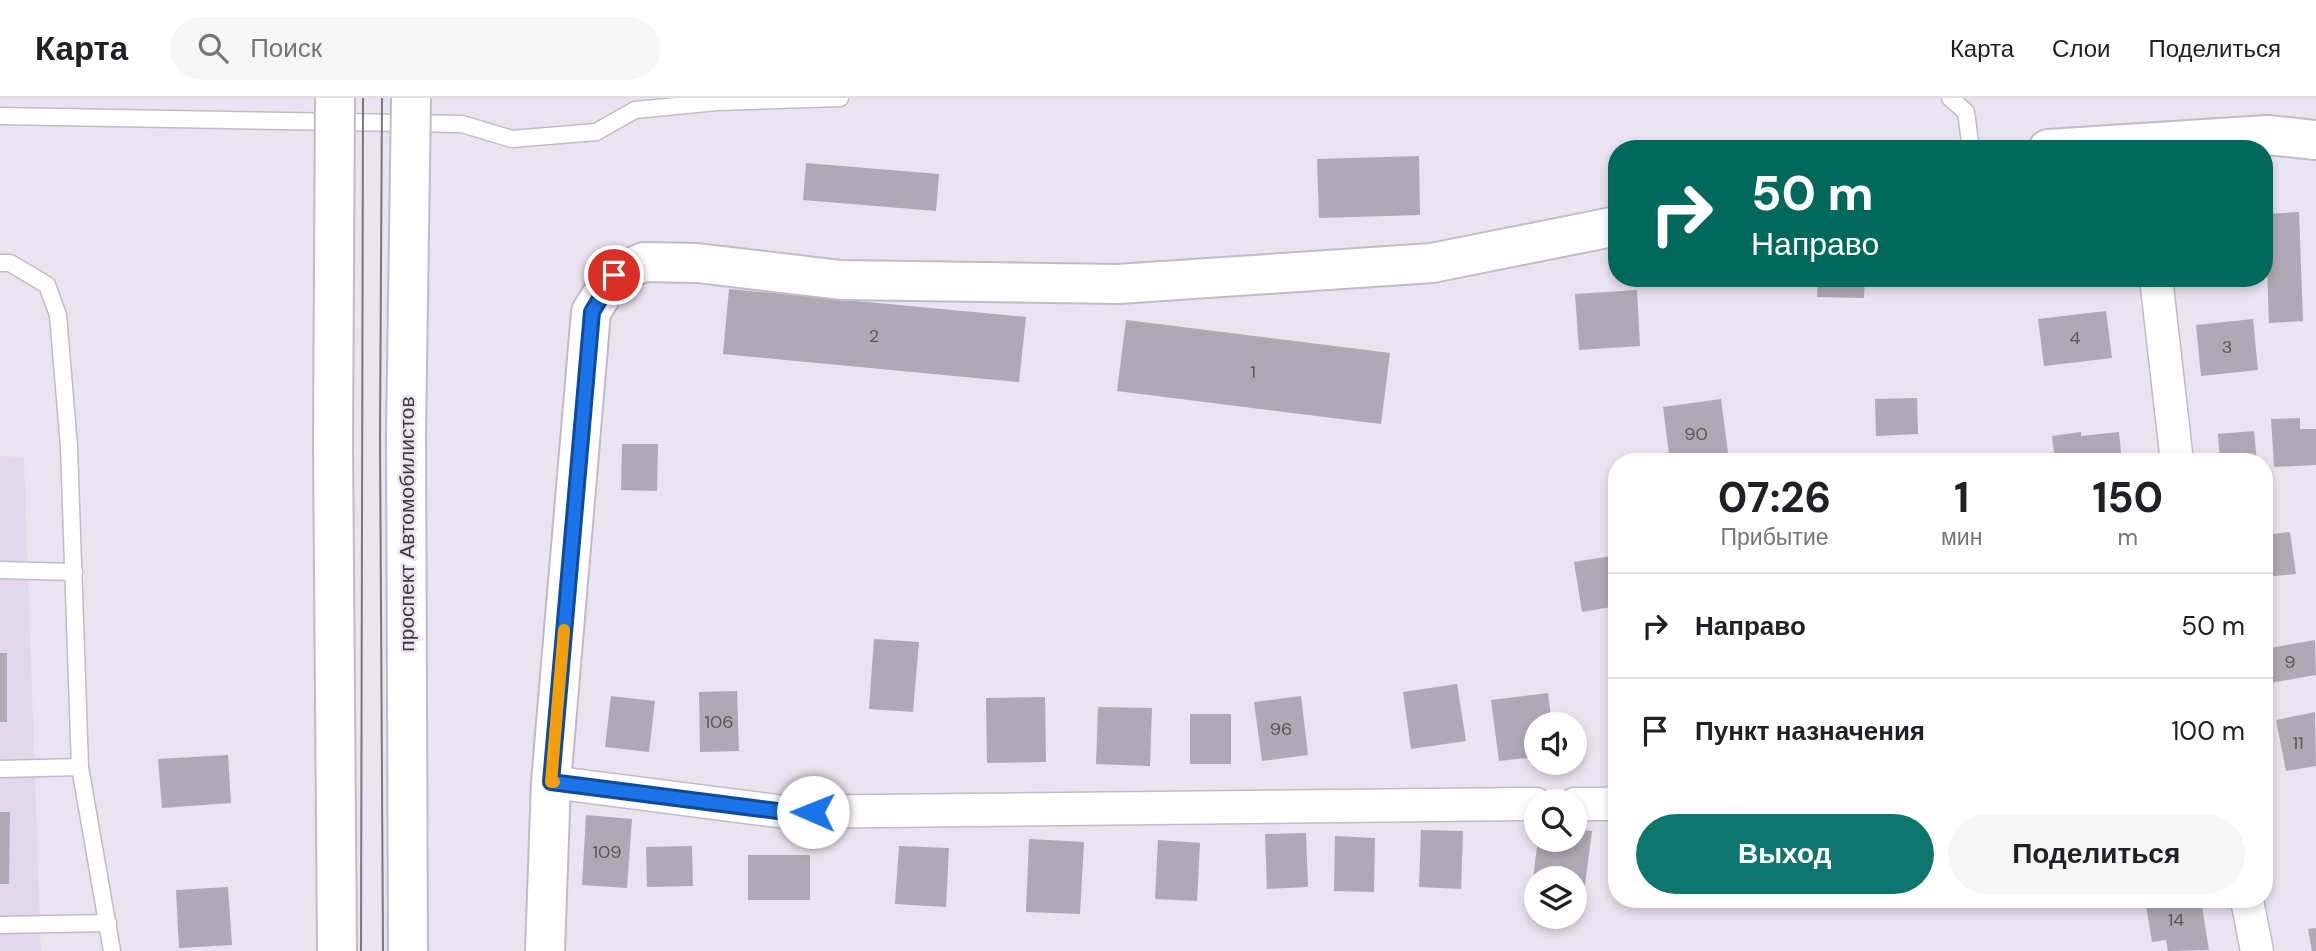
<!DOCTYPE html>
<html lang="ru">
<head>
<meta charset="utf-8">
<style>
  :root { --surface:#fff; --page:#f6f6f6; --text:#202124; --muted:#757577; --line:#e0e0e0; --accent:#0f766e }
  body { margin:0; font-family:"DM Sans",sans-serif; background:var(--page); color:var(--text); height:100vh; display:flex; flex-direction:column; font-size:26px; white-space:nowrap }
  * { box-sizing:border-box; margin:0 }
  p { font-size:23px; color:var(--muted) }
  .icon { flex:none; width:38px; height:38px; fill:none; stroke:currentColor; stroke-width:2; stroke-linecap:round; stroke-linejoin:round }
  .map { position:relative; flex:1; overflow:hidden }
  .panel { position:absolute; left:1608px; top:355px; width:665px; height:455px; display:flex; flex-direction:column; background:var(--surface); border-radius:28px; box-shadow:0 4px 10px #0003 }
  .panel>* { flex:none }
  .guide { position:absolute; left:1608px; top:42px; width:665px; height:147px; border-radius:28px; box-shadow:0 4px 10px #0003; background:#00695c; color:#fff; overflow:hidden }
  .tools { position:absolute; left:1524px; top:614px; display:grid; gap:14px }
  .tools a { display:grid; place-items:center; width:63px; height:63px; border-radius:50%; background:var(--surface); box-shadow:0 4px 10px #0003; font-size:35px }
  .pin { position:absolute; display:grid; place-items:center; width:60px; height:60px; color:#fff; margin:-30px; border:4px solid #fff; border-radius:50%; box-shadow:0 2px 7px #0007 }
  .me { position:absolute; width:77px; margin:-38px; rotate:271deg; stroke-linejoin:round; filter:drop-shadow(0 0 5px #0008) }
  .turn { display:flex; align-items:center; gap:24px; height:147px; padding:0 28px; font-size:32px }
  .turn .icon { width:91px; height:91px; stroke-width:2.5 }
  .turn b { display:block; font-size:49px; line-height:60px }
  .eta { display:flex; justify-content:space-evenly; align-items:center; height:119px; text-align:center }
  .eta b { font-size:42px; font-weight:700; line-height:49px }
  .action { display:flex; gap:14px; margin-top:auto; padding:14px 28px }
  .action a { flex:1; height:80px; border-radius:42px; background:var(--accent); color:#fff; font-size:28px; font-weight:700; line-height:80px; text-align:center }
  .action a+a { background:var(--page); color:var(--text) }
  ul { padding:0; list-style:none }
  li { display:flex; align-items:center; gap:21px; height:105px; padding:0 28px; border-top:2px solid var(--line) }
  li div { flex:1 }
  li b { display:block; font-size:26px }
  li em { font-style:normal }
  header { display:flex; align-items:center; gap:42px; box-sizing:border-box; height:98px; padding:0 35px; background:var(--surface); border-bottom:2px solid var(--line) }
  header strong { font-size:33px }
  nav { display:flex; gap:38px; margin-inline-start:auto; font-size:24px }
  .search { width:490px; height:63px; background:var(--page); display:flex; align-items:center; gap:18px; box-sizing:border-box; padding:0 24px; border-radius:38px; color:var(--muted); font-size:26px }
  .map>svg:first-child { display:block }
</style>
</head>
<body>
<header>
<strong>Карта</strong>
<div class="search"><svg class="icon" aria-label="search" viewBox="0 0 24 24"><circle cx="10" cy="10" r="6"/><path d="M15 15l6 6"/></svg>Поиск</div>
<nav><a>Карта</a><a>Слои</a><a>Поделиться</a></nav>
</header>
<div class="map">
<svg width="2316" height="853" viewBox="0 0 2316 853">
  <rect width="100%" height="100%" fill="#eae3f0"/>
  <!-- built -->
  <polygon fill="#e2d8ec" points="0,358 24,359 41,853 0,853"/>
  <!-- building -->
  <g fill="#afa9b5">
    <polygon points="1419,58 1420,117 1319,120 1317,61"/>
    <polygon points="806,65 939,76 936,113 803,102"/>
    <polygon points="2299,114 2303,223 2269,225 2265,116"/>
    <polygon points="1818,180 1865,180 1864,200 1817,199"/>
    <polygon points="729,191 1026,219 1019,284 723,256"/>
    <polygon points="1637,192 1640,248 1579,252 1575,196"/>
    <polygon points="2106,213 2112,260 2044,268 2038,221"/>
    <polygon points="2253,221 2258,272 2201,278 2196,227"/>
    <polygon points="1126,222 1390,255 1381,326 1117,293"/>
    <polygon points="1917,300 1918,336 1876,338 1875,301"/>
    <polygon points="1721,301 1729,362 1670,364 1663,309"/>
    <polygon points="2300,320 2300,331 2316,331 2316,367 2274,369 2271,321"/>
    <polygon points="2254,333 2257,364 2220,364 2218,336"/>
    <polygon points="2081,334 2081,338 2119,334 2122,364 2055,364 2052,338"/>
    <polygon points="622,346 658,346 657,393 621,392"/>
    <polygon points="2290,434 2296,476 2264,479 2264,437"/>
    <polygon points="1617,457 1617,508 1582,514 1574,464"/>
    <polygon points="874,541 919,544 913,614 869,611"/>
    <polygon points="2315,542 2316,577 2264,586 2264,551"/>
    <rect x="0" y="555" width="7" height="69"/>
    <polygon points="1457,586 1466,643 1411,651 1403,594"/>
    <polygon points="737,593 739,653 700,654 699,594"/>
    <polygon points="1548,595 1552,626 1536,626 1536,659 1499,663 1491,602"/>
    <polygon points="611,598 655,603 649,654 605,649"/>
    <polygon points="1301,598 1308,657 1262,663 1254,604"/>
    <polygon points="1045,599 1046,664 987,665 986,600"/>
    <polygon points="1098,609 1152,610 1150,668 1096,666"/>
    <polygon points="2315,614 2316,668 2286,673 2276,622"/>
    <rect x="1190" y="616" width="41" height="50"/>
    <polygon points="228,657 231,705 162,710 158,661"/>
    <polygon points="0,714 10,714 9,786 0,786"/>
    <polygon points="586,717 632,721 627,790 582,787"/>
    <polygon points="1575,731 1592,733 1583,802 1575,800 1575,780 1536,780 1536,795 1531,795 1538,742 1575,742"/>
    <polygon points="1421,732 1463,733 1461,791 1419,789"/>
    <polygon points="1306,735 1308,789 1267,791 1265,736"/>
    <polygon points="1335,738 1375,740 1374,794 1334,793"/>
    <polygon points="1029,741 1084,744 1080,816 1026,814"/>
    <polygon points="1158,742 1200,745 1197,803 1155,801"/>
    <polygon points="692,748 693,788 647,789 646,749"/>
    <polygon points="899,748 949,750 946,809 895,806"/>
    <rect x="748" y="757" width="62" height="45"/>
    <polygon points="228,789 232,847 179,850 176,792"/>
    <polygon points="2145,802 2201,802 2209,852 2168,853 2166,842 2152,844"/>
    <polygon points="2316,830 2316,853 2312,853 2308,831"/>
  </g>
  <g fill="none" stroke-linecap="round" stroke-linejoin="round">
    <defs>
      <g id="service">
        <polyline points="1950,0 1966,14 1971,51"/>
        <polyline points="0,18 462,26 512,41 596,34 635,12 717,4 840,0"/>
        <polyline points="0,165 10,165 47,187 58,217 69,349 80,669 112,853"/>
        <polyline points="0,472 74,474"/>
        <polyline points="0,671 80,669"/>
        <polyline points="0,827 108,825"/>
      </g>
      <g id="minor">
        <polyline points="2156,180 2177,364"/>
        <polyline points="551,684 785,714 1536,706"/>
        <polyline points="1575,706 1607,706 1617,703"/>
        <polyline points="2247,802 2257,853"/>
      </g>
      <g id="tertiary">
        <polyline points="2048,51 2267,37 2316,42"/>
        <polyline points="545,853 551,684 591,214 614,177 644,164 697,165 841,182 1118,186 1432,165 1617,128"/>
      </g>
      <g id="primary">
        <polyline points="406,337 408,853"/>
        <polyline points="333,343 337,853"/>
      </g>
    </defs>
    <!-- service casing -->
    <use href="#service" stroke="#c1bbc7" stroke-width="19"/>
    <!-- minor casing -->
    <use href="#minor" stroke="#c1bbc7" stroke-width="35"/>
    <!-- tertiary casing -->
    <use href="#tertiary" stroke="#c1bbc7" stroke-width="42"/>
    <!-- primary casing -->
    <use href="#primary" stroke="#c1bbc7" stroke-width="42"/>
    <!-- service -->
    <use href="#service" stroke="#fff" stroke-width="16"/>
    <!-- minor -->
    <use href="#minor" stroke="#fff" stroke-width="32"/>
    <!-- tertiary -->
    <use href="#tertiary" stroke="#fff" stroke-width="38"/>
    <!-- primary -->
    <use href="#primary" stroke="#fff" stroke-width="38"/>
    <!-- tram -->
    <g stroke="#7a757d" stroke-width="2">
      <polyline points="382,0 380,338 383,853"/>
      <polyline points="361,853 363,0"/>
    </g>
    <defs>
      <g id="primary-bridge">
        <polyline points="406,337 411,0"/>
        <polyline points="333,343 335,0"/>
      </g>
    </defs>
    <!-- primary-bridge casing -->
    <use href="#primary-bridge" stroke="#c1bbc7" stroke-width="42" stroke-linecap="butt"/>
    <!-- primary-bridge -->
    <use href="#primary-bridge" stroke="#fff" stroke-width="38"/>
  </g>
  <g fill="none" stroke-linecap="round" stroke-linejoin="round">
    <defs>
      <polyline id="route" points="614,177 592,214 551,684 785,714 813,714"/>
    </defs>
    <!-- route casing -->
    <use href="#route" stroke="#114b97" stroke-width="18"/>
    <!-- route -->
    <use href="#route" stroke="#1a73e8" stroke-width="12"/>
    <!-- slow -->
    <polyline stroke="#f59e0b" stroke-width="12" points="554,684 551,684 564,532"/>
  </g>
  <g text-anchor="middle" stroke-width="5" stroke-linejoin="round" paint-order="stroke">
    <!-- number labels -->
    <g font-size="18" fill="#5a565d">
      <text x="874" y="244">2</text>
      <text x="2075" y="246">4</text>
      <text x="2227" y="255">3</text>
      <text x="1253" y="280">1</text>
      <text x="1696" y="342">90</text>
      <text x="2290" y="570">9</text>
      <text x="719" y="630">106</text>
      <text x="1281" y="637">96</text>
      <text x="2298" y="651">11</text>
      <text x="607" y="760">109</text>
      <text x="2176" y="828">14</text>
    </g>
    <!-- street labels -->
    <g font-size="21" fill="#3e3b40" stroke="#eae3f0">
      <text transform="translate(407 426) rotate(-90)" y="7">проспект Автомобилистов</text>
    </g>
  </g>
</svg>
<div class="tools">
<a><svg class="icon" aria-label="sound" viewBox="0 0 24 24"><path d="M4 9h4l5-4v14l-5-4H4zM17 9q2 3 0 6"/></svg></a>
<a><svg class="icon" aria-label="search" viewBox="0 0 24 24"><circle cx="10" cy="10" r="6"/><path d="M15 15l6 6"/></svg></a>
<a><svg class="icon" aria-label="layers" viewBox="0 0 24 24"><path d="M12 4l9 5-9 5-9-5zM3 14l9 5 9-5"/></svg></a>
</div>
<div class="pin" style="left:614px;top:177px;background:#d93025"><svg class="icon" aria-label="arrive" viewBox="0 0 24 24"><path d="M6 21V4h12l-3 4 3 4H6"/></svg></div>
<svg class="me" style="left:813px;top:714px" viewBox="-20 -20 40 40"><circle r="19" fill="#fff"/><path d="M0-13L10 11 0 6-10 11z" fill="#1a73e8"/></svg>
<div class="guide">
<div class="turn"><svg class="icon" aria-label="right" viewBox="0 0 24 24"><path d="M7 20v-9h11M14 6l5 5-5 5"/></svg><div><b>50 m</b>Направо</div></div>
</div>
<section class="panel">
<div class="eta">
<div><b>07:26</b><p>Прибытие</p></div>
<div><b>1</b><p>мин</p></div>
<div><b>150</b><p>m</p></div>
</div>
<ul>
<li><svg class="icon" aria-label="right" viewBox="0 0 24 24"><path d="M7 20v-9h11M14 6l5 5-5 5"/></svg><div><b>Направо</b></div><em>50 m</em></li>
<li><svg class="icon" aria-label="arrive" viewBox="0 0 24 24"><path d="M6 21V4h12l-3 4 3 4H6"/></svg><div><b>Пункт назначения</b></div><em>100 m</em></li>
</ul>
<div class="action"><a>Выход</a><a>Поделиться</a></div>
</section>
</div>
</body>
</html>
